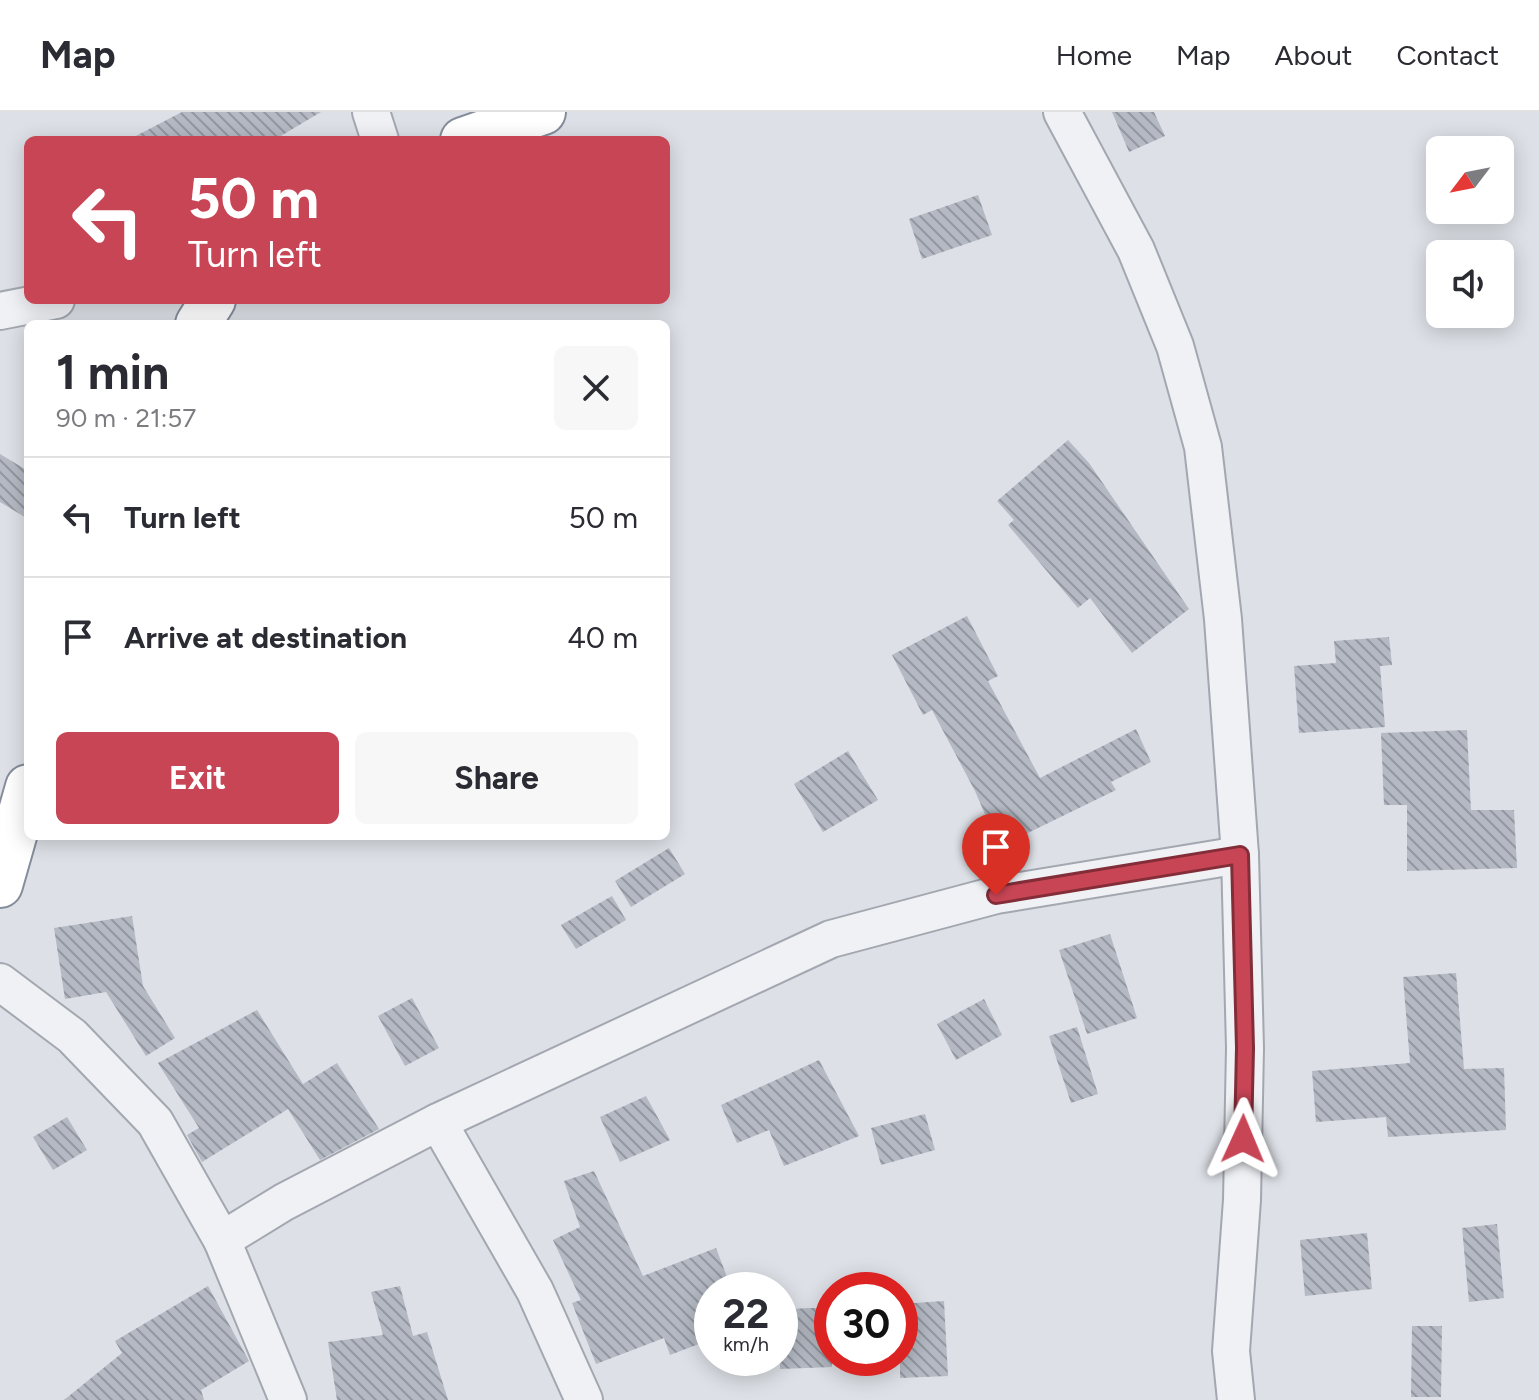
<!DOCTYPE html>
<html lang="en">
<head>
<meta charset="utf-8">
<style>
  :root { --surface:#fff; --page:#f7f7f7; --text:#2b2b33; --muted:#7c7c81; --line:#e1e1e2; --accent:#c84556 }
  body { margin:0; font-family:Figtree,sans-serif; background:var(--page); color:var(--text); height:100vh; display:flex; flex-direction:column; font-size:30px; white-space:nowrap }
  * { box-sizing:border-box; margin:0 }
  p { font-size:26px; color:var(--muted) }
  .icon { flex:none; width:44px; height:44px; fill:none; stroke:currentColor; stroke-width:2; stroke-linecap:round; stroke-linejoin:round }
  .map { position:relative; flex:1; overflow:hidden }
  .drawer { position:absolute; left:24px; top:208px; width:646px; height:520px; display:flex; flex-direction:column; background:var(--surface); border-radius:12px; box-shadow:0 4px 20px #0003 }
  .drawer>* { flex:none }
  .guide { position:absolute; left:24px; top:24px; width:646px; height:168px; border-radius:12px; box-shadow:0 4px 20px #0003; background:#c84556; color:#fff; overflow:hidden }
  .needle { width:52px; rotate:238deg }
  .fabs { position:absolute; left:1426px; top:24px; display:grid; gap:16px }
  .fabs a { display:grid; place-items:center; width:88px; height:88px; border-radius:12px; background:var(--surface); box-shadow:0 4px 20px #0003; font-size:40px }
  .speed { position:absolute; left:694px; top:1160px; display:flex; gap:16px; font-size:40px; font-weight:700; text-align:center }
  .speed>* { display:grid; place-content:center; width:104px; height:104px; border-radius:50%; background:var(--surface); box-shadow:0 4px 20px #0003; line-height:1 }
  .speed small { font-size:20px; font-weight:400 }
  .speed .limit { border:12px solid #d22; background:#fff; color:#111 }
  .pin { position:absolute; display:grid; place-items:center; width:68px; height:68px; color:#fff; margin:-82px -34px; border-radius:50% 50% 50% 0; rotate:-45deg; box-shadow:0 0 8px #0007 }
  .pin .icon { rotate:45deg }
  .me { position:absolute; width:88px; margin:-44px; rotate:1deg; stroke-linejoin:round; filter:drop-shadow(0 0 6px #0008) }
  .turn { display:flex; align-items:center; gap:28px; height:168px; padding:0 32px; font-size:36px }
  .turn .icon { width:104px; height:104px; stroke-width:2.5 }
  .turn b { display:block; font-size:56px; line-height:68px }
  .round { display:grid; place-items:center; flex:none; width:84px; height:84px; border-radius:12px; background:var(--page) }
  .headline { display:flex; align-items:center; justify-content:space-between; height:136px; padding:0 32px }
  h1 { font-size:48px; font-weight:700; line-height:60px }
  .primary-button { display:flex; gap:16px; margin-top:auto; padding:16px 32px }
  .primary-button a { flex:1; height:92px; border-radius:12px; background:var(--accent); color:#fff; font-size:32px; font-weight:700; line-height:92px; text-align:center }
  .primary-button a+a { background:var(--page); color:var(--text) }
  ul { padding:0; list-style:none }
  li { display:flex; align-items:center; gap:24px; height:120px; padding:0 32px; border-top:2px solid var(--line) }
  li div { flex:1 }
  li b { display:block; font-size:30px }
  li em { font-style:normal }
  header { display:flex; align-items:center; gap:48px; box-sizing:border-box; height:112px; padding:0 40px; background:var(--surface); border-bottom:2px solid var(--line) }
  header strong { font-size:38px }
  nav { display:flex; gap:44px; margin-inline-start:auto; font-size:28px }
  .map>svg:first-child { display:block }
</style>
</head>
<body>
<header>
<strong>Map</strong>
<nav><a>Home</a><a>Map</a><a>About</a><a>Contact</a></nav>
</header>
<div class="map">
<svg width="1539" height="1288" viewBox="0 0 1539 1288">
  <defs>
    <pattern id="building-back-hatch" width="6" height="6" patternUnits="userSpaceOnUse" patternTransform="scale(2)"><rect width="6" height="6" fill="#b4b9c3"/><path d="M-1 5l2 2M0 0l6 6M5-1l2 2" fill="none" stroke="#9297a0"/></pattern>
  </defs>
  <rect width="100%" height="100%" fill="#dde0e6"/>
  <!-- building -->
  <g fill="url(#building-back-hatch)">
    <polygon points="182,0 321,0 274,28 128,28"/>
    <polygon points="1112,0 1154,0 1165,24 1129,40"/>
    <polygon points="978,83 992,123 922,147 909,107"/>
    <polygon points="1068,328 1089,351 1189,497 1132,541 1090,486 1078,496 1008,413 1014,408 997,389"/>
    <polygon points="0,342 28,359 28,407 0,390"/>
    <polygon points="967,504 998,564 988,569 1040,666 1136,617 1151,650 1111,670 1116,678 999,735 975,679 932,598 923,603 892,543"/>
    <polygon points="1389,525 1392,553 1380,554 1385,615 1299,621 1294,554 1336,551 1334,529"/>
    <polygon points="1467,618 1471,698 1514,698 1517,756 1407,759 1407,693 1384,693 1381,621"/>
    <polygon points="848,639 878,688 823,720 794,672"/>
    <polygon points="669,736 685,762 631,795 615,769"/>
    <polygon points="612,784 626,808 576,837 561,813"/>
    <polygon points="132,804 143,874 175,926 146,944 106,880 65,887 54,816"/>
    <polygon points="1110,822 1137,906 1087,922 1059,838"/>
    <polygon points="1456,861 1464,957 1504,956 1506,1018 1388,1025 1386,1005 1316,1010 1312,959 1410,951 1403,865"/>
    <polygon points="412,886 439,936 405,954 378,904"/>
    <polygon points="984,887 1002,923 956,948 937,912"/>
    <polygon points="257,898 303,972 337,951 379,1017 320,1048 288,997 202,1050 187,1023 199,1016 158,951"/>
    <polygon points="1077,915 1098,982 1071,991 1049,924"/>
    <polygon points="819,948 859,1024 784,1054 769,1018 737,1031 721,993"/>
    <polygon points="646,984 670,1028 620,1050 600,1005"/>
    <polygon points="925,1002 935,1038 881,1053 871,1016"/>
    <polygon points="67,1005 87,1038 53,1058 33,1025"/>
    <polygon points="594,1059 643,1164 716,1136 732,1178 712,1178 712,1227 670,1243 664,1226 596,1252 572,1191 581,1188 553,1128 580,1115 564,1069"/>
    <polygon points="1497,1112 1504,1186 1469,1190 1462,1116"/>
    <polygon points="1367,1121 1372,1177 1305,1184 1300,1128"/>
    <polygon points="208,1174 249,1249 201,1278 204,1288 64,1288 122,1241 115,1229"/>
    <polygon points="400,1174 413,1224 427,1220 448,1288 337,1288 328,1230 383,1223 371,1180"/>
    <polygon points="944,1189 948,1264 900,1266 900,1192"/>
    <polygon points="807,1196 824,1196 825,1216 832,1215 832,1255 780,1257 780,1198"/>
    <polygon points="1412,1214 1442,1214 1441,1285 1411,1285"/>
  </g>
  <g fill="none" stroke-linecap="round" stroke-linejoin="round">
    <defs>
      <g id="street">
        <polyline points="371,0 380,28"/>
        <polyline points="1062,0 1136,138 1175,234 1203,335 1223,507 1240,743 1245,936 1242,1088 1231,1239 1236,1288"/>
        <polyline points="0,199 56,188"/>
        <polyline points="0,870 72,924 155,1010 222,1128 288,1288"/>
        <polyline points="438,1010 535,1179 584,1288"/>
        <polyline points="222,1128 284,1090 438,1010 831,827 996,783 1240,743"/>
      </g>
      <g id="highway">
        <polyline points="463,28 543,0"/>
        <polyline points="198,212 213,188"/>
        <polyline points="0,773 28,675"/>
      </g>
    </defs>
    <!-- street casing -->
    <use href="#street" stroke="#a3a7b0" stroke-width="40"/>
    <!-- highway casing -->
    <use href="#highway" stroke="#858d9c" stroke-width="48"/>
    <!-- street -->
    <use href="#street" stroke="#eff1f5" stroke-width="36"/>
    <!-- highway -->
    <use href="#highway" stroke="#fff" stroke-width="44"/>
  </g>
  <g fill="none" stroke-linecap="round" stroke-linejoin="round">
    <defs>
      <polyline id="route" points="996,783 1240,743 1245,936 1243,1027"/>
    </defs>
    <!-- route casing -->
    <use href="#route" stroke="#822d38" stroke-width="20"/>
    <!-- route -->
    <use href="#route" stroke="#c84556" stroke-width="14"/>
  </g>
</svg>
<div class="fabs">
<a><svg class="needle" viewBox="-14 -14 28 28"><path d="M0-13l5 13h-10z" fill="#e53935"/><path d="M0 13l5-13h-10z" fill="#7c7c81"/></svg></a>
<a><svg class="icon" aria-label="sound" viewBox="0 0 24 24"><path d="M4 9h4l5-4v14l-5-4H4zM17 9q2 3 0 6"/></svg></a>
</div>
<div class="speed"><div>22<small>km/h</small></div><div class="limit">30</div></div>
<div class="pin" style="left:996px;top:783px;background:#d93025"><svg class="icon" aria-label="arrive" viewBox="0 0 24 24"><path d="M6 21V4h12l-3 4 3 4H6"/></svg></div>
<svg class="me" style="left:1243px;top:1027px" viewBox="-20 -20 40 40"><path d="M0-17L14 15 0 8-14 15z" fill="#c84556" stroke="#fff" stroke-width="4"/></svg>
<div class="guide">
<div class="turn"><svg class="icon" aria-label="left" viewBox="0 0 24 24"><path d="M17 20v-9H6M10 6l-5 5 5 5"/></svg><div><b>50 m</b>Turn left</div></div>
</div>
<section class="drawer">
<div class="headline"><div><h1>1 min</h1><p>90 m · 21:57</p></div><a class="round"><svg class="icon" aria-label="close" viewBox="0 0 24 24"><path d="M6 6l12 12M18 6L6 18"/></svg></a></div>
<ul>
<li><svg class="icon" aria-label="left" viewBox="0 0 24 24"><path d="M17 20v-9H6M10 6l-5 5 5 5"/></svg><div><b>Turn left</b></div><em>50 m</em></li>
<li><svg class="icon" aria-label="arrive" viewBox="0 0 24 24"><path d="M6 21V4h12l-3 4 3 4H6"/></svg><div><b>Arrive at destination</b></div><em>40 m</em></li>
</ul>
<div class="primary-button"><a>Exit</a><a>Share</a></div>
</section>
</div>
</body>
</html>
